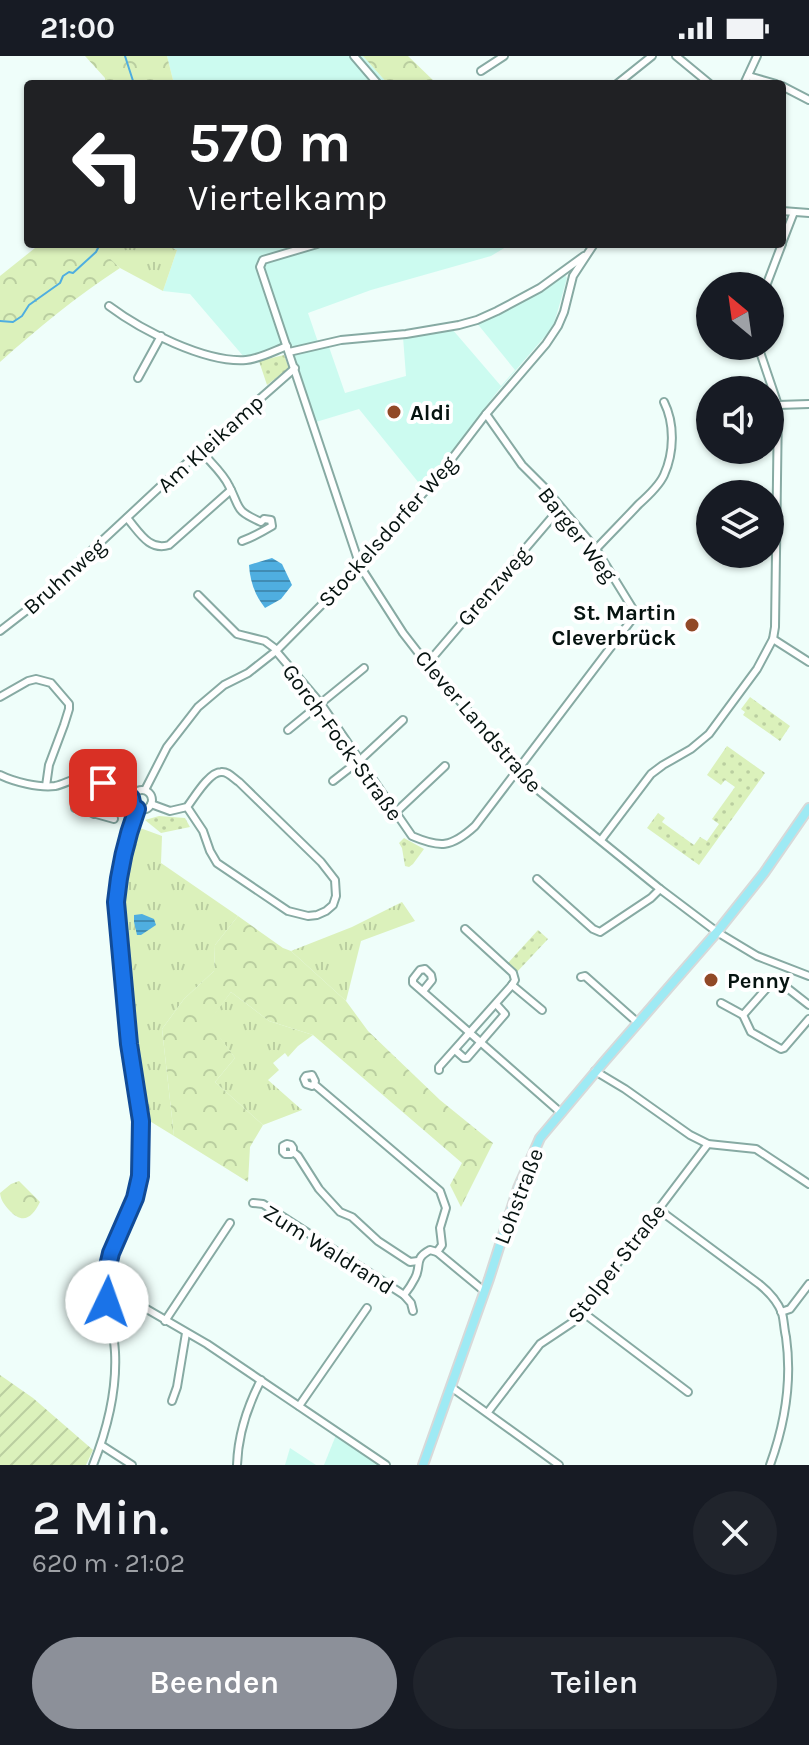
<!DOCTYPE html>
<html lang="de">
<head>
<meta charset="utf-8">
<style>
  :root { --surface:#171b24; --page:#20242c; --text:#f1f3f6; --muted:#9ea1a6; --accent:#8c9099 }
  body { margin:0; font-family:Karla,sans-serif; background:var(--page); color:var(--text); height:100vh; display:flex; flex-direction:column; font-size:30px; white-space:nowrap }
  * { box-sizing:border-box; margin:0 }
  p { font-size:26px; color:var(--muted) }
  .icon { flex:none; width:44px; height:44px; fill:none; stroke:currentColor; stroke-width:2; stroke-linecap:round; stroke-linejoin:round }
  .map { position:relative; height:1409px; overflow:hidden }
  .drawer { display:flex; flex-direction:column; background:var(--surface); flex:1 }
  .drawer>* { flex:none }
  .banner { position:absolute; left:24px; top:24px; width:762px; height:168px; border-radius:8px; box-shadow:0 2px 6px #0004; background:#202124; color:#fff; overflow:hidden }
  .needle { width:52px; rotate:331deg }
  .controls { position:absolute; left:696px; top:216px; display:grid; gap:16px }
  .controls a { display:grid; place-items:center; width:88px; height:88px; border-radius:50%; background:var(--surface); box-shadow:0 2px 6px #0004; font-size:40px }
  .pin { position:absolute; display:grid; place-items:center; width:68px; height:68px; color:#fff; margin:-34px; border-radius:16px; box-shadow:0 4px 12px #0006 }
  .me { position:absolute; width:88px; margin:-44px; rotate:3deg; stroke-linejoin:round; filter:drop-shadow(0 0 6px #0008) }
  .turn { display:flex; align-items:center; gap:28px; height:168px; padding:0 32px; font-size:36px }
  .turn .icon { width:104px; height:104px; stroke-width:2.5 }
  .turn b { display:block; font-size:56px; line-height:68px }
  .round { display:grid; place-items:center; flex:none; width:84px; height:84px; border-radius:42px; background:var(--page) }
  .overview { display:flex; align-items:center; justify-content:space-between; height:136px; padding:0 32px }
  h1 { font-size:48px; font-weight:600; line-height:60px }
  .button { display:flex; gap:16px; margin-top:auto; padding:16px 32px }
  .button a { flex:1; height:92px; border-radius:48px; background:var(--accent); color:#fff; font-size:32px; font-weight:600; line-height:92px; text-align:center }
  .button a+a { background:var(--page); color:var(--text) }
  .status { display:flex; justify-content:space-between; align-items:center; height:56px; padding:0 40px; background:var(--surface); direction:ltr }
  .status svg { height:22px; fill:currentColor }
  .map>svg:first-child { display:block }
</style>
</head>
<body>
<div class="status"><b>21:00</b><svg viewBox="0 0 49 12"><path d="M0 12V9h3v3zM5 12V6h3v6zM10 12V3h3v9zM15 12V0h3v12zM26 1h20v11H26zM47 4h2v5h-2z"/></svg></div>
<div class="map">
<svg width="809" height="1409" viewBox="0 0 809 1409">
  <defs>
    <pattern id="grass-tufts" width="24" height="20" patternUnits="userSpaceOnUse" patternTransform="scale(2)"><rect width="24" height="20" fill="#dbf1bb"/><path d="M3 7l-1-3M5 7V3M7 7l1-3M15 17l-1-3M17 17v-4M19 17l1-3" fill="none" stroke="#bacea0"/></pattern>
    <pattern id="forest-crowns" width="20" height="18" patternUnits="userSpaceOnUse" patternTransform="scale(2)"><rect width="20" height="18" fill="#dbf1bb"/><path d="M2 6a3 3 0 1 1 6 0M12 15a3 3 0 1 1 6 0" fill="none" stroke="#bacea0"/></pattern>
    <pattern id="park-dots" width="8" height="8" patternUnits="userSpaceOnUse" patternTransform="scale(2)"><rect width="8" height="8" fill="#dbf1bb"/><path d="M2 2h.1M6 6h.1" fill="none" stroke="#bacea0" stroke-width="1.8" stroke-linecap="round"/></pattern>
    <pattern id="garden-furrows" width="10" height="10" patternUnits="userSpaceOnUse" patternTransform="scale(2)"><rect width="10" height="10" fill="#dbf1bb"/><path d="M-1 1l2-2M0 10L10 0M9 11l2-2" fill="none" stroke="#bacea0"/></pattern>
    <pattern id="water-rules" width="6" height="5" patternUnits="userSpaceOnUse" patternTransform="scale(2)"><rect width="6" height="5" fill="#4faee0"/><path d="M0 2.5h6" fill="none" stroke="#408cb4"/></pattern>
  </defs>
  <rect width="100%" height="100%" fill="#effefa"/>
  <!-- built -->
  <g fill="#ccfbf0">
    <polygon points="167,0 363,0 388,28 174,28"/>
    <polygon points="164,188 511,188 491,200 371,234 308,257 320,292 329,291 345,337 406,320 403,281 452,273 501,330 515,314 476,266 498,258 542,234 564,218 567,222 558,254 554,267 547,278 498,335 423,432 359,353 316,366 292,291 244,301 190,238 163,235 177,194"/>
    <polygon points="336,1379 380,1409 324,1409"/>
    <polygon points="290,1392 316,1409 285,1409"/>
  </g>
  <!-- grass -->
  <g fill="url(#grass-tufts)">
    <polygon points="110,188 164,188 177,194 163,235 120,212 105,199"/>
    <polygon points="132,769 162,780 161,807 238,860 215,889 214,915 184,943 162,973 174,1080 148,1064 119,901 120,815"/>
    <polygon points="402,846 415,865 361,885 346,945 291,895 352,871"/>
    <polygon points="231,936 269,965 313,979 298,990 288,1001 285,997 273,1007 279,1014 268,1024 302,1054 263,1069 215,1026 235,1002 208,966"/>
  </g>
  <!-- forest -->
  <g fill="url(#forest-crowns)">
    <polygon points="85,0 167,0 174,28 105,28 105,22"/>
    <polygon points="363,0 408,0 437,28 388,28"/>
    <path d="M40 188H110L106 199 120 212C77 240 38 272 0 306V220Z"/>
    <polygon points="238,860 283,892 291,895 346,945 368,975 440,1044 493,1087 461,1151 450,1129 462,1107 313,979 269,965 231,936 209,966 235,1002 215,1026 263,1069 250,1091 248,1126 174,1080 162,973 184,943 214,915 215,889"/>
    <path d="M19 1125 40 1146C32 1162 23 1169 9 1154 4 1148 1 1145 0 1137L11 1128Z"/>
  </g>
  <!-- park -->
  <g fill="url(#park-dots)">
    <polygon points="284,299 289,312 267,329 259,305"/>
    <polygon points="750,641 790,670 780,685 743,659 745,656 741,653"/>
    <polygon points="727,690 765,717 699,809 647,772 658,757 665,762 662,766 694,789 700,781 707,785 719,768 712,763 735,731 725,724 721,729 707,719"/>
    <polygon points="159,760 185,762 190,771 161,777 145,764"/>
    <polygon points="404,782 424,793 413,808 409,811 405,810 402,792 399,787"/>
    <polygon points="538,874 548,883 516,917 507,908"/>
  </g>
  <!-- garden -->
  <polygon fill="url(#garden-furrows)" points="0,1319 33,1342 93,1394 86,1409 0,1409"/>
  <!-- water -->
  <g fill="url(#water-rules)">
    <path d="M272 502 282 508 292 529 281 543 265 552C255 539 250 526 249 509Z"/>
    <polygon points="142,858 154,863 156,869 141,879 137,879 134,866 134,859"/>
  </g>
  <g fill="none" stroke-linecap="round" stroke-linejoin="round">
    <!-- stream -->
    <g stroke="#4faee0" stroke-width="2">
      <polyline points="125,0 134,28"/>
      <polyline points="0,265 13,266 22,260 29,249 60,227 63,220 69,216 73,217 96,196 100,188"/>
    </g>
    <defs>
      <g id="minor">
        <polyline points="354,0 378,28"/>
        <polyline points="676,0 710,28"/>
        <polyline points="481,15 504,0"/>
        <polyline points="748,20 776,28"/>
        <polyline points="617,28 652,0"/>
        <polyline points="744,28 757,0"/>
        <polyline points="782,30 809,44"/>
        <polyline points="782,155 809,157"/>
        <polyline points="782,187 794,156"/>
        <polyline points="317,188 263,204 260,211 360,510 403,577 427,608 538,734 660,833 717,876 757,900 809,920"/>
        <polyline points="766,230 782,188"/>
        <path d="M109 250C141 274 205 307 246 304 259 303 274 295 287 290"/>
        <polyline points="289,296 341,284 406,278 459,269 477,264 497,255 540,232 584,200"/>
        <polyline points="138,322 161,280"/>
        <polyline points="778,349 809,348"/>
        <path d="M201 395C210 406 223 417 229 430 241 453 234 454 261 466L264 463 271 464 272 470C262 476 253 481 242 485"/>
        <path d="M127 462C140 477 149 495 169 489L231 434"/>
        <path d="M596 493C610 478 625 463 639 448 648 440 659 430 664 419 674 397 675 368 664 346"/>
        <polyline points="198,539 237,578 265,585 277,594"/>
        <polyline points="0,575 31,551 163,428 295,312"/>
        <polyline points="773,583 809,606"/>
        <path d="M276 595 321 648 412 780C440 792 451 792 475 770L636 558 596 493 544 431 522 409 486 358"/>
        <polyline points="427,608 560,452"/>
        <polyline points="0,641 28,625 36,623 51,627 69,648 69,653 64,669 49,709 46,730"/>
        <polyline points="288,674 364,612"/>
        <path d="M0 719C14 726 39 732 55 730 65 728 75 721 85 721 100 722 118 735 131 742"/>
        <polyline points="333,725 360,704 403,664"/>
        <circle cx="142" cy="744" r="10"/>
        <polyline points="145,734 167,691 198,651 224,629 248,617 276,595 360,510 444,413 486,358 546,288 558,270 564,256 573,220 594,188"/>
        <path d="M151 748 170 755 187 751 203 775 210 795 217 807 288 855 308 860 317 859 326 855 333 849 336 840 335 824 321 806 239 726C234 723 228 715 221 716 209 716 194 742 187 751"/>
        <polyline points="75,752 114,763"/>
        <polyline points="395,757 445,710"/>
        <polyline points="94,758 103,727"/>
        <polyline points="601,784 651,718 663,709 691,693 709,678 757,613 773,583 775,571 778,349 758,290"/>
        <polyline points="537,823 593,873 600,876 651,842 660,833"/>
        <polyline points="465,873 513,917 515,924 512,929"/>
        <polyline points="581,921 585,920 638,967"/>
        <polyline points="512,929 542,954"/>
        <polyline points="423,935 432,924 431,919 425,913 420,914 413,923 413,927 560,1056"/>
        <polyline points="721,947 743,959 774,924 777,924 809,949"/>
        <polyline points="743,959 751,976 781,993 784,992 809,963"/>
        <polyline points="455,994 464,1002 467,1002 505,958 496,948"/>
        <polyline points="439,1014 439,1011 512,929"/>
        <polyline points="595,1015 625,1033 690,1079 708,1088 756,1093 809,1128"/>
        <polyline points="314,1028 312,1030 306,1028 304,1023 306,1020 312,1019 315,1025 314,1028 440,1135 446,1152 440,1172 442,1189 437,1196"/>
        <polyline points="293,1096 291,1098 285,1098 283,1096 283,1090 287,1088 291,1089 293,1092 293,1096 298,1100 319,1133 340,1156 352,1161 378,1185 410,1206 418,1205"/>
        <polyline points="253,1147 263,1148 404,1239"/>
        <path d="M658 1153 759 1228C769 1236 777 1244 782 1257 784 1264 784 1273 786 1281 792 1324 785 1368 770 1409"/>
        <polyline points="107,1238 126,1241 207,1288 386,1409"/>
        <path d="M413 1255 411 1247 404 1239C408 1234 412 1228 415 1222 422 1209 413 1203 430 1194L437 1196 484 1235"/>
        <polyline points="581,1255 688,1336"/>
        <polyline points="781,1256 790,1253 809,1228"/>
        <polyline points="165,1265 230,1167"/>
        <polyline points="451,1331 559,1409"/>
        <polyline points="172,1345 177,1331 186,1277"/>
        <polyline points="299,1350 367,1252"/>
        <polyline points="488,1356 540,1288 573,1266 708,1088"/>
        <polyline points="101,1389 132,1409"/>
        <path d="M93 1409C107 1374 117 1335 115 1296 113 1266 105 1243 108 1211 112 1178 136 1152 140 1119 145 1074 134 1030 129 986 124 939 121 892 116 846 119 814 126 784 137 753"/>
        <path d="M237 1409C238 1378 247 1351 261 1324"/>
      </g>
      <polyline id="major" points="423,1409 489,1223 518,1132 540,1082 603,1007 717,876 764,817 809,752"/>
    </defs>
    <!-- minor casing -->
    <use href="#minor" stroke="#87aaa3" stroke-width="10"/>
    <!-- major casing -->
    <use href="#major" stroke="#d7d9d9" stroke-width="12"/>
    <!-- minor -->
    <use href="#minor" stroke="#fff" stroke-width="6"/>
    <!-- major -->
    <use href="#major" stroke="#9eeaf4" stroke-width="8"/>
  </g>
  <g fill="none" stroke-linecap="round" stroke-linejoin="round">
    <defs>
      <path id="route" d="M103 727 131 742 133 751 137 753C126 783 119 814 116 846L129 988 141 1065 140 1120 135 1142 111 1197 108 1210 107 1246"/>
    </defs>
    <!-- route casing -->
    <use href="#route" stroke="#114b97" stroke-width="20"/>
    <!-- route -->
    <use href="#route" stroke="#1a73e8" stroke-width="14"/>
  </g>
  <!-- markers -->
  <g fill="#914927" stroke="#fff" stroke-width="3">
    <circle cx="394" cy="356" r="8"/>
    <circle cx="692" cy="569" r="8"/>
    <circle cx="711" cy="924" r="8"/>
  </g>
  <g text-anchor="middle" stroke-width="8" stroke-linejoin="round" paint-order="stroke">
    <!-- poi labels -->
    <g font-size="22" font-weight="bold" fill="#061310" stroke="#fff" text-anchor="start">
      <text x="410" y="364">Aldi</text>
      <text x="676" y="564" text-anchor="end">St. Martin<tspan x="676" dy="25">Cleverbrück</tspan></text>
      <text x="727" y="932">Penny</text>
    </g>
    <!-- street labels -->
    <g font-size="22" fill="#061310" stroke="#fff">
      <text transform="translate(210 387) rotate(-42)" y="8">Am Kleikamp</text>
      <text transform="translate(387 475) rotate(-48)" y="8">Stockelsdorfer Weg</text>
      <text transform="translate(578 478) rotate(52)" y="8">Barger Weg</text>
      <text transform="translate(64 520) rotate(-42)" y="8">Bruhnweg</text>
      <text transform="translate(493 530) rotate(-49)" y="8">Grenzweg</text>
      <text transform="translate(479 665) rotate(49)" y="8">Clever Landstraße</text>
      <text transform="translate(343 686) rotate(54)" y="8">Gorch-Fock-Straße</text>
      <text transform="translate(518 1140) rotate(-69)" y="8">Lohstraße</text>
      <text transform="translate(329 1193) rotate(32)" y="8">Zum Waldrand</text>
      <text transform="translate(616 1207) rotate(-52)" y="8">Stolper Straße</text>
    </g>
  </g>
</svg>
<div class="controls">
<a><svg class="needle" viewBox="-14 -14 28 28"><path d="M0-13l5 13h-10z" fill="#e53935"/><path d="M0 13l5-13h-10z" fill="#9ea1a6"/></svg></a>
<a><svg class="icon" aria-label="sound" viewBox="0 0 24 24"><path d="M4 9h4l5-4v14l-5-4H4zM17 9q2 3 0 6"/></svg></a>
<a><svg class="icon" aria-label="layers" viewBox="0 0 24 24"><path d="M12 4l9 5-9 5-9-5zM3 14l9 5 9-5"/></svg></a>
</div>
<div class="pin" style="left:103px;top:727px;background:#d93025"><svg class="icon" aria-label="arrive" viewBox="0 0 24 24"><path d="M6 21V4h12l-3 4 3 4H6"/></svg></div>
<svg class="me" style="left:107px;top:1246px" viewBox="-20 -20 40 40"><circle r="19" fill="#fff"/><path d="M0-13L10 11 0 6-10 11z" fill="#1a73e8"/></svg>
<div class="banner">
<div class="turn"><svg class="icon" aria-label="left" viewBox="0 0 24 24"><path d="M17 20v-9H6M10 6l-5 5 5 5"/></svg><div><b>570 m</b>Viertelkamp</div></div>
</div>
</div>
<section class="drawer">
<div class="overview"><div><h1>2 Min.</h1><p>620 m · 21:02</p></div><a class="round"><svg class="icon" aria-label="close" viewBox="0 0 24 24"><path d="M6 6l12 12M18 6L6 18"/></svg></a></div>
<div class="button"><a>Beenden</a><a>Teilen</a></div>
</section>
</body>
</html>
